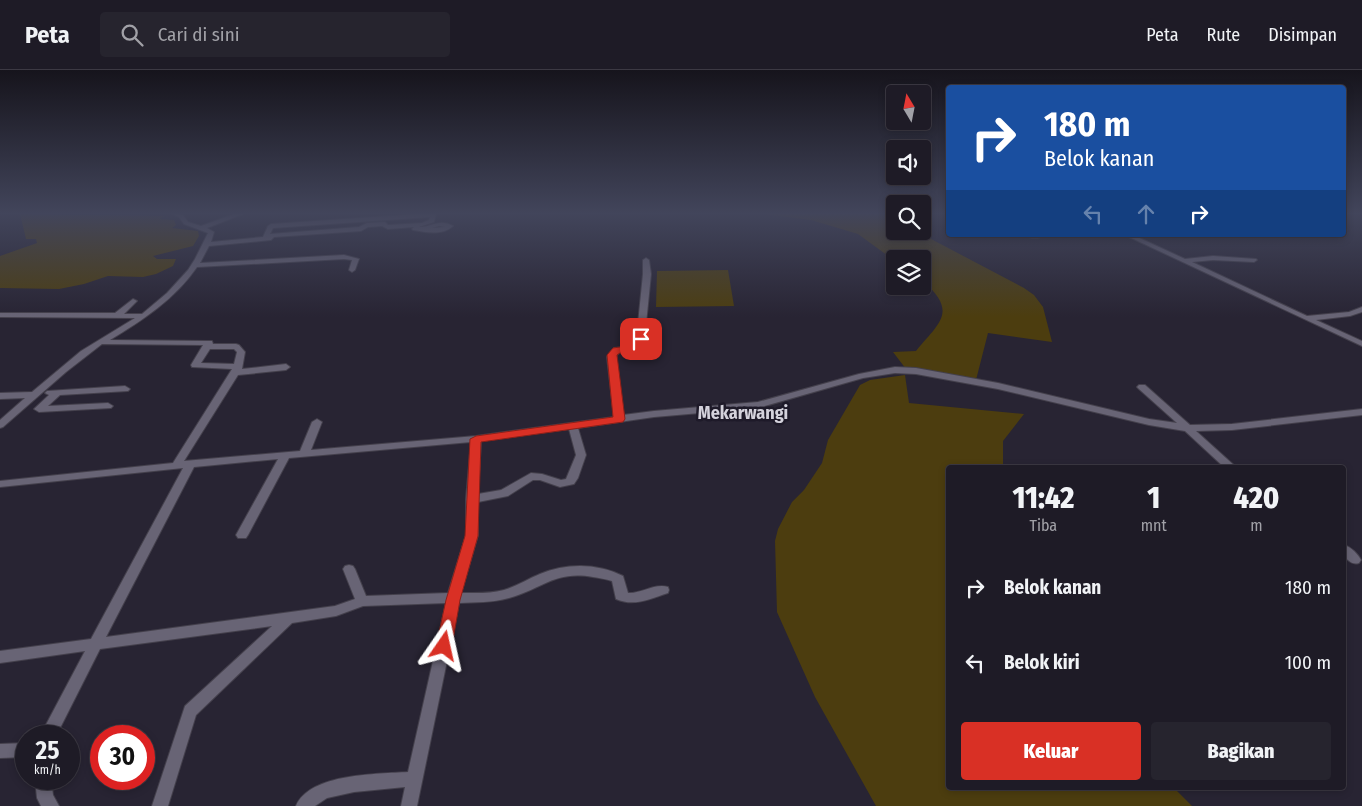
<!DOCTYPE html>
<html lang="id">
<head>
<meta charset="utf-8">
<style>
  :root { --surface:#1e1b26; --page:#26242e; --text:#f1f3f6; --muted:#a1a1a7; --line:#3c3943; --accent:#d93025 }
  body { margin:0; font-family:"Fira Sans Condensed",sans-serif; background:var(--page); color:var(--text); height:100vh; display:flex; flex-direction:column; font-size:19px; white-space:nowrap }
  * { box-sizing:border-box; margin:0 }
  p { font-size:16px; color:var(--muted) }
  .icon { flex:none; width:28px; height:28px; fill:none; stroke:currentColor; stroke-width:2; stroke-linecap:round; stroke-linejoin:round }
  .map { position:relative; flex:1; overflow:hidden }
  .sheet { position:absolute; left:946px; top:395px; width:400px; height:325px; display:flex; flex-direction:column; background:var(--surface); border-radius:5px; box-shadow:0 2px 8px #0003,0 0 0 1px var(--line) }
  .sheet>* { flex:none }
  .guide { position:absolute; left:946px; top:15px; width:400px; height:152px; border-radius:5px; box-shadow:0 2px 8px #0003,0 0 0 1px var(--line); background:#1a4fa0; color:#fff; overflow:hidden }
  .needle { width:32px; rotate:350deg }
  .tools { position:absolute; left:886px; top:15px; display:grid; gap:10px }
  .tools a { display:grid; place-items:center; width:45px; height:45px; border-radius:5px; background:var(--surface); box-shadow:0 2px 8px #0003,0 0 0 1px var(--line); font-size:25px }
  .speed { position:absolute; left:15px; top:655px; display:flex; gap:10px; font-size:25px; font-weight:700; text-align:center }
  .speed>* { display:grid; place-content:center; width:65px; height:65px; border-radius:50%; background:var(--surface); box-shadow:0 2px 8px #0003,0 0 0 1px var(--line); line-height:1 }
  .speed small { font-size:12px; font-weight:400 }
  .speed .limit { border:8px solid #d22; background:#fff; color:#111 }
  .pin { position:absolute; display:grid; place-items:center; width:42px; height:42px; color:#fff; margin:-21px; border-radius:10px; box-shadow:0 2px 8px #0006 }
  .me { position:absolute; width:55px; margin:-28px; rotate:11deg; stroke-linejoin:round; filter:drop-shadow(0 0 4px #0008) }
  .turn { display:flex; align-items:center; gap:18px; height:105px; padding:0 15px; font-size:22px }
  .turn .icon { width:65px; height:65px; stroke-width:2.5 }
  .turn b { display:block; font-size:35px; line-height:42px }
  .lanes { display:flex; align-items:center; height:48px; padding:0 15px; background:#0003; justify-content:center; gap:25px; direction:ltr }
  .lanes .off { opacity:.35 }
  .eta { display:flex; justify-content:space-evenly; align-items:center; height:85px; text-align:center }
  .eta b { font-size:30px; font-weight:800; line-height:35px }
  .button { display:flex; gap:10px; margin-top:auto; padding:10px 15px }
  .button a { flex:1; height:58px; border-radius:5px; background:var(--accent); color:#fff; font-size:20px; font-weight:800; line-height:58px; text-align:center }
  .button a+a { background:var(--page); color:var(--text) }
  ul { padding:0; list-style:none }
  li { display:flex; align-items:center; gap:15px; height:75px; padding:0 15px }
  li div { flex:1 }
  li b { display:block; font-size:19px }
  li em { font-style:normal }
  header { display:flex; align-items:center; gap:30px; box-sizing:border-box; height:70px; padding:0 25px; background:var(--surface); border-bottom:1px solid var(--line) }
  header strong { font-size:24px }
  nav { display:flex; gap:28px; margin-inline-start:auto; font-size:18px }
  .search { width:350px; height:45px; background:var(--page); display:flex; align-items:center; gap:12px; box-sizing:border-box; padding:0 18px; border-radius:5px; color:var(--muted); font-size:19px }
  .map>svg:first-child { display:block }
</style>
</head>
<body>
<header>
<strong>Peta</strong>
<div class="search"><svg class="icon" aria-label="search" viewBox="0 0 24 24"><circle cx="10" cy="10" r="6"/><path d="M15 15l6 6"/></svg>Cari di sini</div>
<nav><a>Peta</a><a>Rute</a><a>Disimpan</a></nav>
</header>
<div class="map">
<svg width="1362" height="736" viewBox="0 0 1362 736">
  <rect width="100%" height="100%" fill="#282433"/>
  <!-- green -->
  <g fill="#4c3d0f">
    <polygon points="20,144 164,146 160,149 174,150 176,155 172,158 198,161 199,166 193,176 153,186 157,189 176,189 173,196 156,204 143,207 108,206 84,214 59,219 0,218 0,186 37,173 36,169 26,169"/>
    <path d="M764 144H883L895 151V161H916L1024 218 1034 225 1043 237 1052 272 988 263 976 310 906 299 893 282 916 281C940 252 958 242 923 211L922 189H895V191L858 164 811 150Z"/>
    <polygon points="728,200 734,236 656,237 657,201"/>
    <polygon points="905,305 909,333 1024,344 1003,371 1003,397 949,398 949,718 1174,718 1192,736 876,736 815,627 777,542 775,471 778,459 792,432 804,420 822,393 828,370 860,315 870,310"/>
  </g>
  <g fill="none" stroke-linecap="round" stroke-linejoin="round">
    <defs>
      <g id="street">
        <path d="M173 144 183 145 188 152 201 156 234 144H243L207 158 214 162 211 172 263 167 268 156 271 154 418 144H436L434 152 419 157C432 158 438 148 453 156 442 166 426 162 413 160L412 159 414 157 388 159 382 156 368 157 361 161 274 167 271 170 209 176 200 193 344 185 359 189 355 200 352 202 349 200 352 190 344 189 197 197C175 229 143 250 110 270L209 271H212L213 274H236L239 275 245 282 242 299 286 294 290 297 286 300 238 305 184 391 300 381 312 352 317 349 322 352 311 380 476 366 614 347 607 287 614 278 634 276 636 273 643 204V190L646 188 649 190 651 204 644 274 639 280 620 282 615 287 623 345 654 341 758 332 859 304 895 297 916 298 998 313 1149 349 1177 353 1139 319 1137 317 1139 315H1145L1190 355 1232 354 1362 339V345L1232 360 1196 361 1237 398H1225L1185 361 1149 355 998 319 916 304 895 303 863 308 758 338 654 347 578 358 586 385 578 408 574 414 560 417 540 410H533L508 426 478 432V465L461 523C476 523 490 524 504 520 517 516 528 509 540 504 566 493 597 493 623 506L628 523C641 524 655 513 668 517L669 520 668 523C650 529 634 537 616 529L612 511C606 509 599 508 593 507 555 500 542 519 509 528 492 533 476 532 459 533L417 736H401L405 717 354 722 327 728 315 736H296C310 703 378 704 408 702L446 533 363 536 336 546 292 553 196 645 168 736H152L185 636 272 556 100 579 56 666H40L85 581 0 593V581L91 569 183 398 0 417V411L173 393 232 299 192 297 191 295 203 275 102 274 66 302 3 357 0 358V350L25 328 0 329V323L32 322 81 281 135 248 0 247V243H115L133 229 137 231 124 244H142L167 223 188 200 195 189 208 163 184 154 179 147ZM430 147 429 150 422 153 388 155 385 152 367 153 359 157 270 164 273 158ZM439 156 445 157 432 158ZM210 279H234L237 282 234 294 201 293ZM569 359 576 385 566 409 561 410 542 404 531 403 501 420 478 424 481 371ZM471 372 466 429V465L448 523 366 526 355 499 353 496 349 495 345 496 343 499 355 529 335 536 106 567 194 397 278 389 236 465 238 468H246L248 465 289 388Z"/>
        <path d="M1029 165H1046C1042 168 1034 168 1029 167Z"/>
        <polygon points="1125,165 1133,165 1185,189 1213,186 1256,189 1257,190 1254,192 1213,190 1192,192 1307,246 1349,242 1362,237 1362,242 1350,246 1316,250 1362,271 1362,276"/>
        <polygon points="125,316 130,319 128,321 60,325 48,336 108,333 113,336 111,338 39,342 34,339 49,325 45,323 47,321"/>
        <path d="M1344 475C1351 477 1358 484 1361 490L1359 493C1352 495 1349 491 1344 486Z"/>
        <polygon points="26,673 26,687 0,688 0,674"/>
        <polygon points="35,709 51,709 53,725 59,736 41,736 37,728"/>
      </g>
    </defs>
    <!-- street casing -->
    <use href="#street" stroke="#44404c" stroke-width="2"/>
    <!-- street -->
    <use href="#street" fill="#686475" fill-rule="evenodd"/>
  </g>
  <!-- sky -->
  <linearGradient id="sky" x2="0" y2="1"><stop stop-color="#16141c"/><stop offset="0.58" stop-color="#42455b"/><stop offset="1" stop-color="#42455b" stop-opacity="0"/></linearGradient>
  <rect width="1362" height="247" fill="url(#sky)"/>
  <!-- route -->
  <polygon fill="#d93025" stroke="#8d1f18" points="641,266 645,269 640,279 620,283 617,285 625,349 623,352 481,372 478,466 460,530 452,576 449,580 444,582 438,580 436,576 446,530 465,466 470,369 476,366 613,347 607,285 613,278 633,275 637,267"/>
  <g text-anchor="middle" stroke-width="5" stroke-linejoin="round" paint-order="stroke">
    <!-- quarter labels -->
    <g font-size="18" font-weight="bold" fill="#d4d2dc" stroke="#1e1a29">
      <text x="743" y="349">Mekarwangi</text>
    </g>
  </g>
</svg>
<div class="tools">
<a><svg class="needle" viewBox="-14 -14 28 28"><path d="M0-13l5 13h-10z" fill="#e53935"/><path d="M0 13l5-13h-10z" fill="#a1a1a7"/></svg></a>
<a><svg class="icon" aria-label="sound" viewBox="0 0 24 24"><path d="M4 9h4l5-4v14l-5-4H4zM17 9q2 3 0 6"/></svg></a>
<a><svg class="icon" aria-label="search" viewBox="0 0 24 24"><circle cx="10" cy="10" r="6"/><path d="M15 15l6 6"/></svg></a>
<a><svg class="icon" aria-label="layers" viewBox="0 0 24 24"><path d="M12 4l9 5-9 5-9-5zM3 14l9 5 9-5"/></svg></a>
</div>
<div class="speed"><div>25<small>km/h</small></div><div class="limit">30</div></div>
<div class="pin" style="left:641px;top:269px;background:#d93025"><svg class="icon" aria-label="arrive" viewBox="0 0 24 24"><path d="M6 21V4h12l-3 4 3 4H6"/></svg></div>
<svg class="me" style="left:444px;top:576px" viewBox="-20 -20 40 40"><path d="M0-17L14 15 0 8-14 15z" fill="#d93025" stroke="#fff" stroke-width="4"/></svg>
<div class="guide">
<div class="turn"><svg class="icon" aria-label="right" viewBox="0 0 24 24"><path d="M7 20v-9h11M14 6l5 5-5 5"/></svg><div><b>180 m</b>Belok kanan</div></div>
<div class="lanes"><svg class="icon off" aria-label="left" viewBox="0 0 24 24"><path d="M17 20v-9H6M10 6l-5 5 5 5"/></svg><svg class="icon off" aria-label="ahead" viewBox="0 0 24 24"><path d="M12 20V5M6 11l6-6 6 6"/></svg><svg class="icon" aria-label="right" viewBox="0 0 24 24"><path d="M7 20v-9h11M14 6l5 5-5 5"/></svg></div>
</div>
<section class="sheet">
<div class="eta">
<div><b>11:42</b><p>Tiba</p></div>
<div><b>1</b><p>mnt</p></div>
<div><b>420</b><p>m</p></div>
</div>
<ul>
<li><svg class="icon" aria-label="right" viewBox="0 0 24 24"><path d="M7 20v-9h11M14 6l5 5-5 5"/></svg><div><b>Belok kanan</b></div><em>180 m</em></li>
<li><svg class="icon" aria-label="left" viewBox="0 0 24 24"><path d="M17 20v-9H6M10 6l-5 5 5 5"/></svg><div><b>Belok kiri</b></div><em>100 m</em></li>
</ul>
<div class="button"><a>Keluar</a><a>Bagikan</a></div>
</section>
</div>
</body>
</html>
